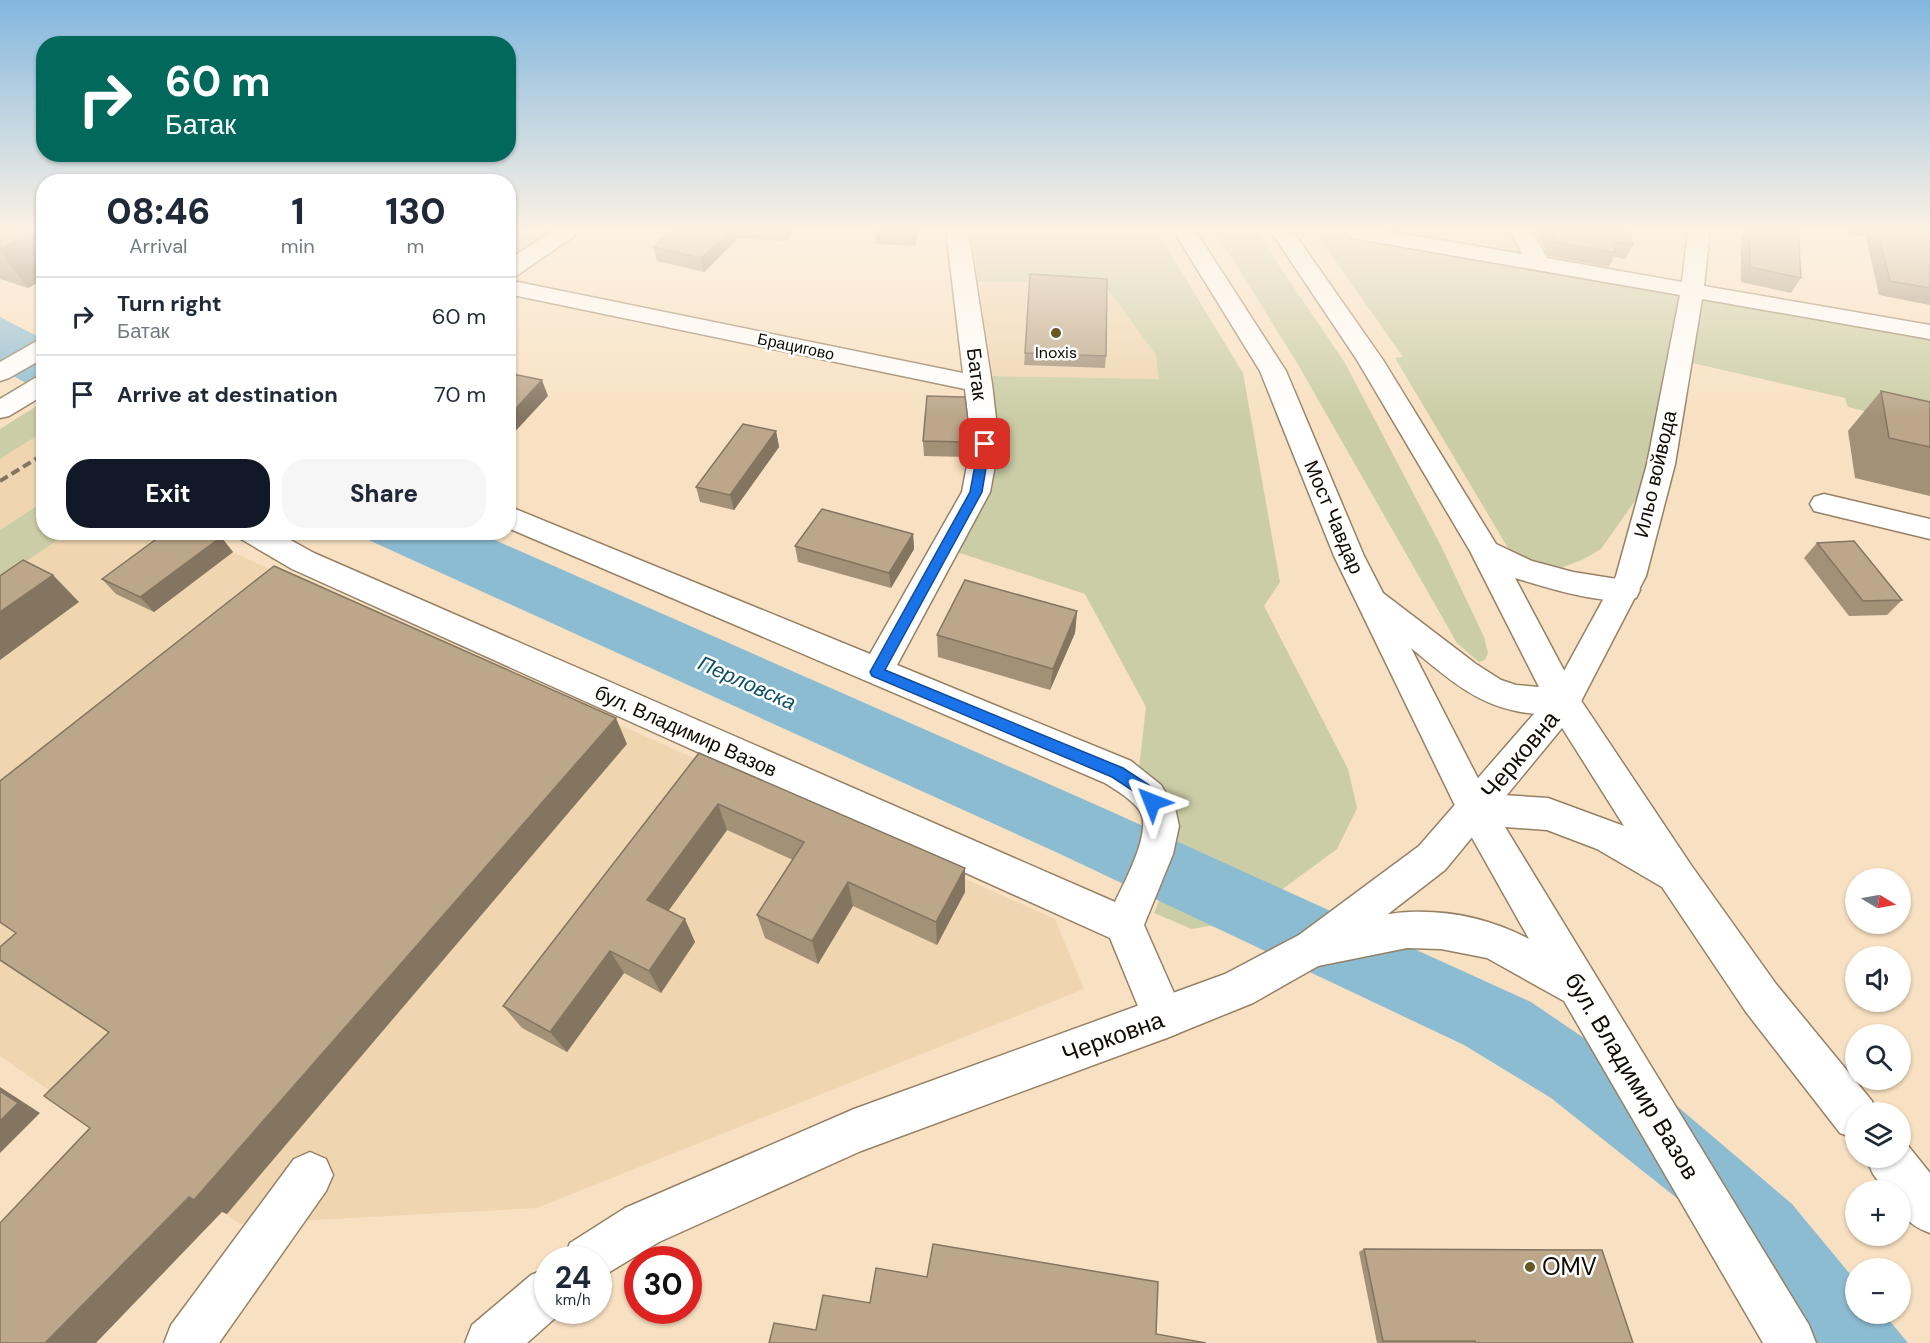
<!DOCTYPE html>
<html lang="en">
<head>
<meta charset="utf-8">
<style>
  :root { --surface:#fff; --page:#f6f6f7; --text:#1f2937; --muted:#747a83; --line:#e0e1e3; --accent:#111827 }
  body { margin:0; font-family:"DM Sans",sans-serif; background:var(--page); color:var(--text); height:100vh; display:flex; flex-direction:column; font-size:22px; white-space:nowrap }
  * { box-sizing:border-box; margin:0 }
  p { font-size:20px; color:var(--muted) }
  .icon { flex:none; width:33px; height:33px; fill:none; stroke:currentColor; stroke-width:2; stroke-linecap:round; stroke-linejoin:round }
  .map { position:relative; flex:1; overflow:hidden }
  .panel { position:absolute; left:36px; top:174px; width:480px; height:366px; display:flex; flex-direction:column; background:var(--surface); border-radius:24px; box-shadow:0 2px 4px #0004 }
  .panel>* { flex:none }
  .top-card { position:absolute; left:36px; top:36px; width:480px; height:126px; border-radius:24px; box-shadow:0 2px 4px #0004; background:#00695c; color:#fff; overflow:hidden }
  .needle { width:39px; rotate:100deg }
  .tools { position:absolute; left:1845px; top:868px; display:grid; gap:12px }
  .tools a { display:grid; place-items:center; width:66px; height:66px; border-radius:50%; background:var(--surface); box-shadow:0 2px 4px #0004; font-size:30px }
  .speed { position:absolute; left:534px; top:1246px; display:flex; gap:12px; font-size:30px; font-weight:700; text-align:center }
  .speed>* { display:grid; place-content:center; width:78px; height:78px; border-radius:50%; background:var(--surface); box-shadow:0 2px 4px #0004; line-height:1 }
  .speed small { font-size:15px; font-weight:400 }
  .speed .limit { border:9px solid #d22; background:#fff; color:#111 }
  .pin { position:absolute; display:grid; place-items:center; width:51px; height:51px; color:#fff; margin:-26px; border-radius:12px; box-shadow:0 3px 9px #0006 }
  .me { position:absolute; width:66px; margin:-33px; rotate:315deg; stroke-linejoin:round; filter:drop-shadow(0 0 4px #0008) }
  .turn { display:flex; align-items:center; gap:21px; height:126px; padding:0 30px; font-size:27px }
  .turn .icon { width:78px; height:78px; stroke-width:2.5 }
  .turn b { display:block; font-size:42px; line-height:51px }
  .eta { display:flex; justify-content:space-evenly; align-items:center; height:102px; text-align:center }
  .eta b { font-size:36px; font-weight:800; line-height:42px }
  .button { display:flex; gap:12px; margin-top:auto; padding:12px 30px }
  .button a { flex:1; height:69px; border-radius:24px; background:var(--accent); color:#fff; font-size:24px; font-weight:800; line-height:69px; text-align:center }
  .button a+a { background:var(--page); color:var(--text) }
  ul { padding:0; list-style:none }
  li { display:flex; align-items:center; gap:18px; height:78px; padding:0 30px; border-top:2px solid var(--line) }
  li div { flex:1 }
  li b { display:block; font-size:22px }
  li em { font-style:normal }
  .map>svg:first-child { display:block }
</style>
</head>
<body>
<div class="map">
<svg width="1930" height="1343" viewBox="0 0 1930 1343">
  <rect width="100%" height="100%" fill="#f8e1c2"/>
  <!-- built -->
  <g fill="#efd5b0">
    <polygon points="1336,230 1519,230 1539,265 1358,232"/>
    <polygon points="978,281 1104,284 1156,355 1160,379 993,376"/>
    <polygon points="43,432 43,502 0,530 0,459"/>
    <polygon points="68,533 189,533 1055,919 1084,989 537,1208 240,1224 0,1056 0,579"/>
  </g>
  <!-- green -->
  <g fill="#cacda5">
    <polygon points="509,230 557,230 509,263"/>
    <polygon points="970,230 1156,230 1243,373 1280,582 1264,606 1348,769 1357,808 1337,849 1277,893 1226,923 1192,929 1154,913 1175,862 1139,768 1146,707 1085,594 954,551 995,447 993,376 1159,379 1156,355 1104,284 978,281"/>
    <polygon points="1211,230 1255,230 1345,363 1441,546 1484,637 1488,653 1485,660 1479,662 1457,643 1300,368 1236,264"/>
    <polygon points="1314,230 1358,232 1930,332 1930,427 1848,407 1845,398 1679,360 1661,464 1601,549 1582,560 1558,569 1524,561 1508,548 1395,358 1403,357"/>
    <polygon points="43,402 43,432 0,459 0,429"/>
    <polygon points="43,502 44,532 68,533 0,579 0,530"/>
  </g>
  <!-- water -->
  <g fill="#8cbcd2">
    <polygon points="0,317 43,339 43,392 0,369"/>
    <polygon points="353,533 479,533 1110,811 1531,1002 1650,1083 1792,1204 1855,1280 1856,1314 1884,1314 1908,1343 1807,1343 1722,1234 1551,1098 1464,1045 1058,853"/>
  </g>
  <g fill="none" stroke-linecap="round" stroke-linejoin="round">
    <defs>
      <g id="minor">
        <polygon points="554,230 579,230 576,235 516,276 508,278 508,260"/>
        <path d="M946 230H968L992 384 999 444 990 492 897 665 1131 761 1161 785 1175 808 1179 826 1173 854 1144 925 1185 1018 1179 1033 1164 1039 1149 1033 1110 938 292 569 241 539 237 532H276L314 553 1115 902C1124 883 1151 834 1141 813 1134 800 1117 791 1105 783L508 528V506L870 654 962 492 971 444 965 389 508 294V280L963 373Z"/>
        <polygon points="1349,230 1382,230 1522,254 1510,230 1532,230 1547,258 1682,282 1688,230 1710,230 1704,286 1930,325 1930,339 1702,299 1675,464 1646,576 1576,711 1564,715 1552,711 1547,702 1616,576 1647,464 1680,295 1358,239 1350,237 1347,232"/>
        <polygon points="1824,494 1930,519 1930,539 1814,511 1810,504 1814,497"/>
        <polygon points="310,1152 326,1159 333,1175 326,1191 219,1343 164,1343 171,1325 294,1159"/>
      </g>
      <g id="tertiary">
        <polygon points="1564,689 1576,693 1581,702 1576,711 1445,870 1327,961 1253,1003 1164,1039 861,1151 659,1242 598,1279 598,1260 563,1260 570,1243 625,1208 854,1109 1225,974 1299,935 1419,846 1552,693"/>
        <polygon points="548,1268 548,1311 563,1311 527,1343 465,1343 472,1325 531,1275"/>
      </g>
      <g id="primary">
        <path d="M1173 230H1195L1286 371 1364 556 1383 593 1476 664 1501 680 1516 685 1539 687 1470 551 1357 360 1270 230H1292L1383 360 1496 544 1532 561 1573 572 1636 582 1640 590 1636 598C1606 607 1545 587 1515 578L1576 693 1691 865 1776 984 1872 1101 1876 1113H1856V1139L1840 1133 1746 1012 1662 887 1597 849 1547 830 1505 827 1809 1325 1816 1343H1763L1564 1001 1487 958 1441 949 1407 948 1313 967 1299 961 1293 948 1299 935 1313 929C1343 924 1379 913 1409 912 1451 910 1493 920 1529 939L1462 820 1334 556 1260 371ZM1411 648C1444 675 1474 703 1516 711 1528 714 1542 714 1554 715L1624 826 1548 798 1486 794Z"/>
        <polygon points="44,340 44,358 9,378 0,381 0,362 35,342"/>
        <polygon points="44,376 44,395 9,416 0,418 0,399 35,378"/>
        <path d="M1900 1140 1905 1142 1930 1173V1233C1907 1224 1900 1216 1900 1191H1886L1873 1174 1866 1158H1900Z"/>
      </g>
    </defs>
    <!-- minor casing -->
    <use href="#minor" stroke="#968165" stroke-width="3"/>
    <!-- tertiary casing -->
    <use href="#tertiary" stroke="#968165" stroke-width="3"/>
    <!-- primary casing -->
    <use href="#primary" stroke="#968165" stroke-width="3"/>
    <!-- minor -->
    <use href="#minor" fill="#fff" fill-rule="evenodd"/>
    <!-- tertiary -->
    <use href="#tertiary" fill="#fff" fill-rule="evenodd"/>
    <!-- primary -->
    <use href="#primary" fill="#fff" fill-rule="evenodd"/>
    <!-- rail -->
    <polyline stroke="#847561" stroke-width="4" stroke-dasharray="9 4.5" stroke-linecap="butt" points="0,481 44,454"/>
  </g>
  <!-- wall -->
  <g fill="#a29077">
    <polygon points="0,230 44,230 44,279 28,288 0,279"/>
    <polygon points="673,230 793,230 786,241 738,238 704,272 657,261 653,247"/>
    <polygon points="875,230 918,230 915,246 876,244"/>
    <polygon points="1536,230 1629,230 1633,245 1625,259 1614,257 1609,267 1548,256"/>
    <polygon points="1741,230 1798,230 1801,278 1791,293 1741,282"/>
    <polygon points="1849,230 1930,230 1930,305 1879,295 1866,237 1851,235"/>
    <polygon points="1025,353 1106,356 1105,368 1024,365"/>
    <polygon points="1881,391 1930,402 1930,496 1855,478 1848,431"/>
    <polygon points="969,429 969,444 966,457 924,456 923,441"/>
    <polygon points="776,431 779,447 734,510 700,502 696,487"/>
    <polygon points="913,534 914,549 891,588 798,562 795,546"/>
    <polygon points="221,537 233,552 154,612 116,594 102,579"/>
    <polygon points="1817,543 1902,600 1887,615 1849,616 1804,558"/>
    <polygon points="1077,611 1075,633 1050,690 938,657 937,635"/>
    <polygon points="699,753 965,892 937,945 853,906 818,964 765,938 757,915 793,860 727,830 668,911 695,942 661,993 624,973 567,1052 522,1028 503,1006"/>
    <polygon points="1364,1249 1633,1343 1377,1343 1359,1252"/>
  </g>
  <!-- shaded-wall -->
  <g fill="#847561">
    <polygon points="35,230 44,230 44,279 28,288 0,251 0,248"/>
    <polygon points="731,230 737,230 738,238 704,272 701,258"/>
    <polygon points="785,230 793,230 786,241"/>
    <polygon points="914,230 918,230 915,246 914,231"/>
    <polygon points="542,380 548,396 511,436 508,431 508,417"/>
    <polygon points="969,429 969,444 966,457 966,442"/>
    <polygon points="776,431 779,447 734,510 730,495"/>
    <polygon points="913,534 914,549 891,588 889,573"/>
    <polygon points="221,537 233,552 154,612 140,597"/>
    <polygon points="53,575 79,602 0,660 0,612"/>
    <polygon points="1077,611 1075,633 1050,690 1053,669"/>
    <polygon points="616,718 627,744 227,1214 222,1212 96,1343 45,1343 189,1197"/>
    <polygon points="718,804 727,830 659,924 647,900"/>
    <polygon points="965,868 965,892 937,945 936,922"/>
    <polygon points="848,882 853,906 818,964 812,941"/>
    <polygon points="685,919 695,942 661,993 649,971"/>
    <polygon points="610,951 624,973 567,1052 550,1032"/>
    <polygon points="0,1087 40,1113 0,1153"/>
  </g>
  <!-- building -->
  <g fill="#bca78a" stroke="#847561" stroke-width="1.5">
    <polygon points="0,230 35,230 0,248"/>
    <polygon points="673,230 731,230 701,258 653,247"/>
    <polygon points="891,230 914,230 914,231"/>
    <polygon points="1549,230 1629,230 1633,245 1613,241 1616,253 1555,242"/>
    <polygon points="1750,230 1798,230 1801,278 1750,267"/>
    <polygon points="1877,230 1930,230 1930,288 1890,281"/>
    <polygon points="1030,274 1107,279 1106,356 1025,353"/>
    <polygon points="508,373 542,380 508,417"/>
    <polygon points="1881,391 1930,402 1930,447 1889,438"/>
    <polygon points="927,396 965,397 969,429 966,442 923,441"/>
    <polygon points="743,424 776,431 730,495 696,487"/>
    <polygon points="822,509 913,534 889,573 795,546"/>
    <polygon points="166,532 211,532 221,537 140,597 102,579"/>
    <polygon points="1854,541 1902,600 1863,601 1817,543"/>
    <polygon points="23,560 53,575 0,612 0,576"/>
    <polygon points="274,566 616,718 194,1200 189,1197 45,1343 0,1343 0,1223 90,1128 44,1096 109,1032 0,960 0,947 16,933 0,922 0,781"/>
    <polygon points="965,580 1077,611 1053,669 937,635"/>
    <polygon points="699,753 965,868 936,922 848,882 812,941 757,915 804,842 718,804 647,900 685,919 649,971 610,951 550,1032 503,1006"/>
    <polygon points="0,1091 18,1103 0,1121"/>
    <polygon points="933,1244 1158,1282 1156,1334 1206,1343 769,1343 774,1323 816,1330 823,1295 870,1303 876,1268 927,1277"/>
    <polygon points="1364,1249 1602,1250 1633,1343 1476,1343 1475,1341 1383,1341"/>
  </g>
  <!-- sky -->
  <linearGradient id="sky" x2="0" y2="1"><stop stop-color="#83b7df"/><stop offset="0.55" stop-color="#fcf2e4"/><stop offset="1" stop-color="#fcf2e4" stop-opacity="0"/></linearGradient>
  <rect width="1930" height="418" fill="url(#sky)"/>
  <!-- route -->
  <polygon fill="#1a73e8" stroke="#114b97" stroke-width="1.5" points="985,440 990,444 982,492 885,670 1123,768 1149,785 1159,802 1157,807 1152,809 1146,807 1138,794 1112,777 872,676 870,672 970,492 979,444"/>
  <!-- markers -->
  <g fill="#675825" stroke="#fff" stroke-width="2">
    <circle cx="1056" cy="333" r="6"/>
    <circle cx="1530" cy="1267" r="6"/>
  </g>
  <g text-anchor="middle" stroke-width="5" stroke-linejoin="round" paint-order="stroke">
    <!-- far-street labels -->
    <g font-size="16" fill="#120b03" stroke="#fff">
      <text transform="translate(796 346) rotate(12)" y="6">Брацигово</text>
    </g>
    <!-- far-poi labels -->
    <g font-size="16" fill="#120b03" stroke="#fff">
      <text x="1056" y="358">Inoxis</text>
    </g>
    <!-- street labels -->
    <g font-size="20" fill="#120b03" stroke="#fff">
      <text transform="translate(977 374) rotate(83)" y="7">Батак</text>
      <text transform="translate(1655 474) rotate(-77)" y="7">Ильо войвода</text>
      <text transform="translate(1334 517) rotate(67)" y="7">Мост Чавдар</text>
      <text transform="translate(686 731) rotate(24)" y="7">бул. Владимир Вазов</text>
    </g>
    <!-- water labels -->
    <g font-size="21" font-style="italic" fill="#0d4f65" stroke="#fff">
      <text transform="translate(747 683) rotate(24)" y="7">Перловска</text>
    </g>
    <!-- near-street labels -->
    <g font-size="24" fill="#120b03" stroke="#fff">
      <text transform="translate(1520 755) rotate(-50)" y="8">Черковна</text>
      <text transform="translate(1113 1037) rotate(-20)" y="8">Черковна</text>
      <text transform="translate(1632 1076) rotate(59)" y="8">бул. Владимир Вазов</text>
    </g>
    <!-- near-poi labels -->
    <g font-size="24" fill="#120b03" stroke="#fff" text-anchor="start">
      <text x="1542" y="1275">OMV</text>
    </g>
  </g>
</svg>
<div class="tools">
<a><svg class="needle" viewBox="-14 -14 28 28"><path d="M0-13l5 13h-10z" fill="#e53935"/><path d="M0 13l5-13h-10z" fill="#747a83"/></svg></a>
<a><svg class="icon" aria-label="sound" viewBox="0 0 24 24"><path d="M4 9h4l5-4v14l-5-4H4zM17 9q2 3 0 6"/></svg></a>
<a><svg class="icon" aria-label="search" viewBox="0 0 24 24"><circle cx="10" cy="10" r="6"/><path d="M15 15l6 6"/></svg></a>
<a><svg class="icon" aria-label="layers" viewBox="0 0 24 24"><path d="M12 4l9 5-9 5-9-5zM3 14l9 5 9-5"/></svg></a>
<a>+</a>
<a>−</a>
</div>
<div class="speed"><div>24<small>km/h</small></div><div class="limit">30</div></div>
<div class="pin" style="left:985px;top:444px;background:#d93025"><svg class="icon" aria-label="arrive" viewBox="0 0 24 24"><path d="M6 21V4h12l-3 4 3 4H6"/></svg></div>
<svg class="me" style="left:1152px;top:802px" viewBox="-20 -20 40 40"><path d="M0-17L14 15 0 8-14 15z" fill="#1a73e8" stroke="#fff" stroke-width="4"/></svg>
<div class="top-card">
<div class="turn"><svg class="icon" aria-label="right" viewBox="0 0 24 24"><path d="M7 20v-9h11M14 6l5 5-5 5"/></svg><div><b>60 m</b>Батак</div></div>
</div>
<section class="panel">
<div class="eta">
<div><b>08:46</b><p>Arrival</p></div>
<div><b>1</b><p>min</p></div>
<div><b>130</b><p>m</p></div>
</div>
<ul>
<li><svg class="icon" aria-label="right" viewBox="0 0 24 24"><path d="M7 20v-9h11M14 6l5 5-5 5"/></svg><div><b>Turn right</b><p>Батак</p></div><em>60 m</em></li>
<li><svg class="icon" aria-label="arrive" viewBox="0 0 24 24"><path d="M6 21V4h12l-3 4 3 4H6"/></svg><div><b>Arrive at destination</b></div><em>70 m</em></li>
</ul>
<div class="button"><a>Exit</a><a>Share</a></div>
</section>
</div>
</body>
</html>
